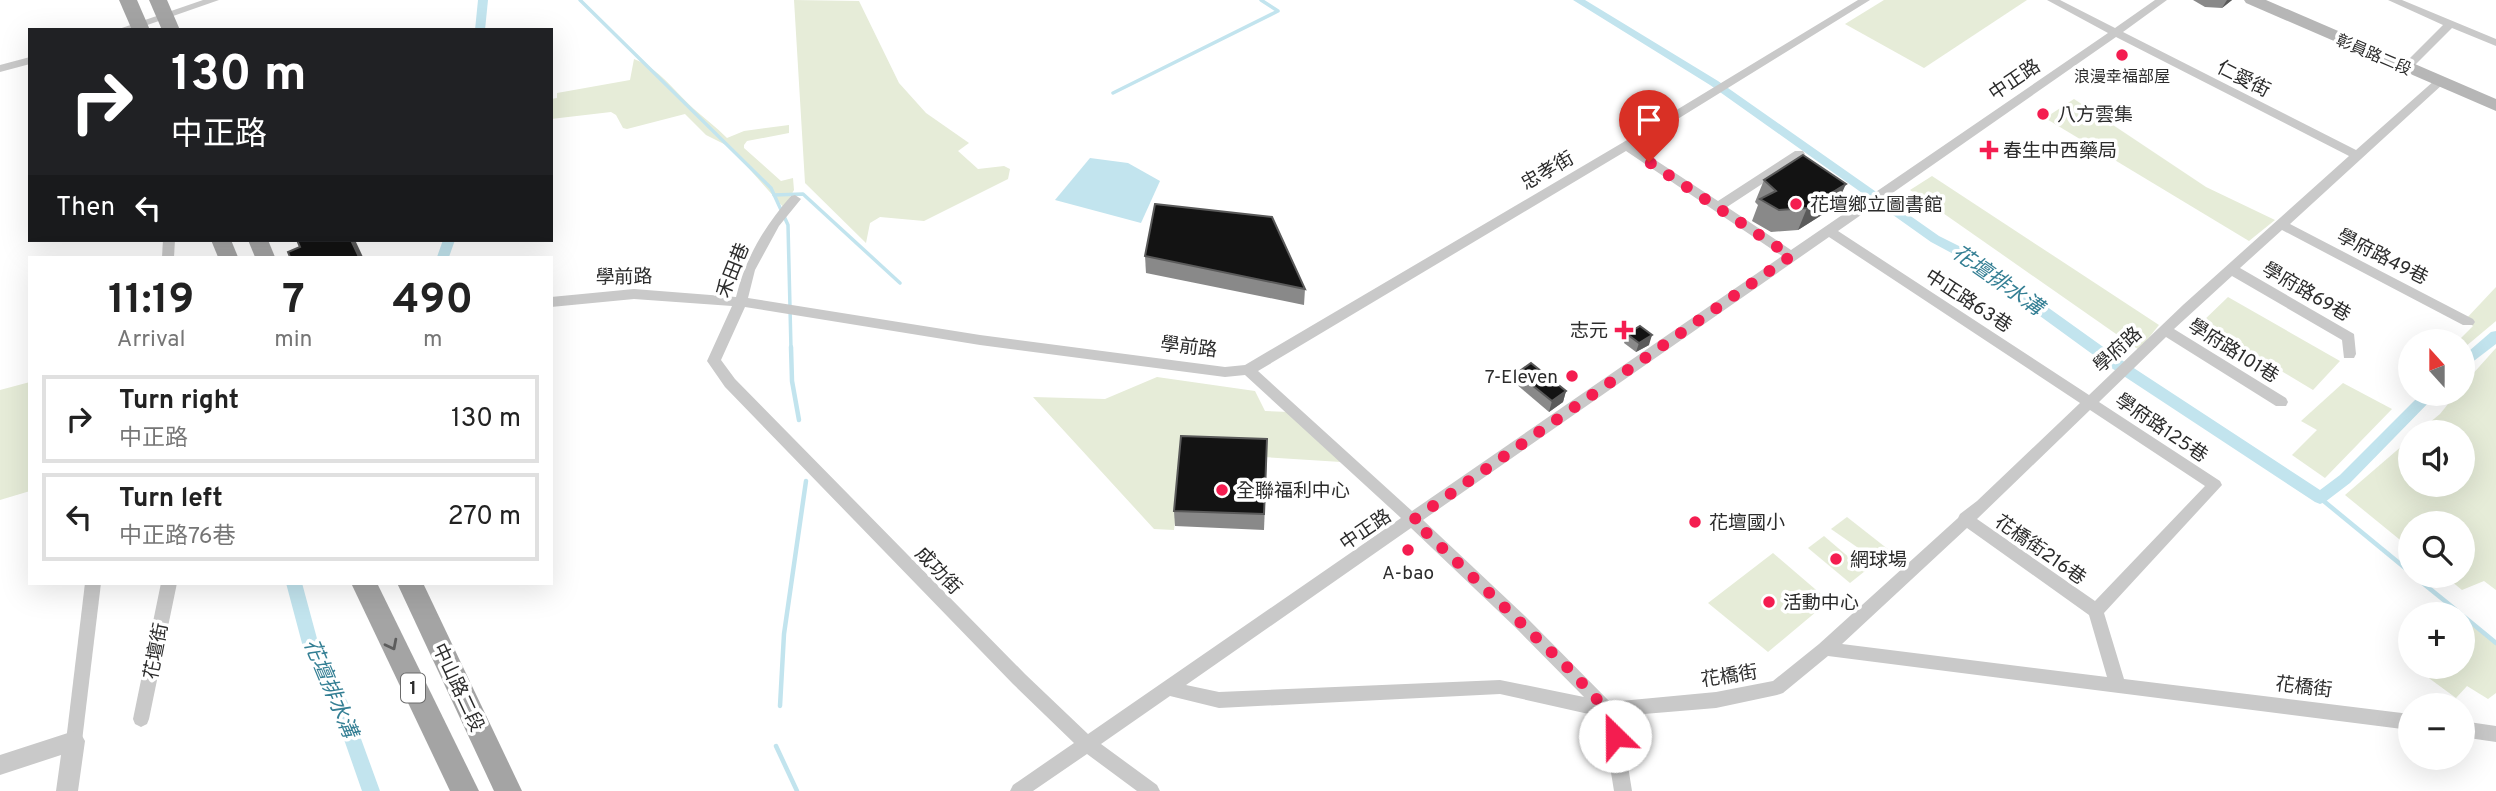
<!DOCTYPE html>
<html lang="en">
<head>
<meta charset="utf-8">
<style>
  :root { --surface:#fff; --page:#f2f2f2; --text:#222; --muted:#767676; --line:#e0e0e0 }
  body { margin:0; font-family:Overpass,"Noto Sans TC",sans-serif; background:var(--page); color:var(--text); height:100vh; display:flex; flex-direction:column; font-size:26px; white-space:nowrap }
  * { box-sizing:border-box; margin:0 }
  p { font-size:23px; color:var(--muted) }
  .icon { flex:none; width:38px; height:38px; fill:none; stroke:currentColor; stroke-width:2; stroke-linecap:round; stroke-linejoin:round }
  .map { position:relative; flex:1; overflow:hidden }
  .drawer { position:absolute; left:28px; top:256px; width:525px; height:329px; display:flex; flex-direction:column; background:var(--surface); border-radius:0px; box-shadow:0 7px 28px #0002 }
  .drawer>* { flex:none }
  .hud { position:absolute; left:28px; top:28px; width:525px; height:214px; border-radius:0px; box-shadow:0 7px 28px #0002; background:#202124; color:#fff; overflow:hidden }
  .needle { width:46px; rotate:339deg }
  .fabs { position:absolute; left:2398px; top:329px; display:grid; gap:14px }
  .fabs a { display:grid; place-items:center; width:77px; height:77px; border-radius:50%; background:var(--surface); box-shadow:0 7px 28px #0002; font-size:35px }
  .pin { position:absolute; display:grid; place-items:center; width:60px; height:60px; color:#fff; margin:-72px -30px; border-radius:50% 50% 50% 0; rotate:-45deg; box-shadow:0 0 7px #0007 }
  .pin .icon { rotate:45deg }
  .me { position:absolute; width:77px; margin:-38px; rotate:337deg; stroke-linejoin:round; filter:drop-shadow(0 0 5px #0008) }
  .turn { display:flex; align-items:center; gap:24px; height:147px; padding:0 28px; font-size:32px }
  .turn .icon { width:91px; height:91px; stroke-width:2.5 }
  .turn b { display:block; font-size:49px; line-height:60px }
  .then { display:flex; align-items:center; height:66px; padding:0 28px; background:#0003; gap:14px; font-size:26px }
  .eta { display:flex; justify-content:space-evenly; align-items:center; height:119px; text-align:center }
  .eta b { font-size:42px; font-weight:700; line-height:49px }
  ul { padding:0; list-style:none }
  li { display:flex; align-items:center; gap:21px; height:88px; margin:0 14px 10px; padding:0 14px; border:4px solid var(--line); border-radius:0px }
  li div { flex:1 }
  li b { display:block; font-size:26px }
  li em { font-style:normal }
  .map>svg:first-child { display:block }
</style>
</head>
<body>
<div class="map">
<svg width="2496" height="791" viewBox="0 0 2496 791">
  <rect width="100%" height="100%" fill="#fff"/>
  <!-- green -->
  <g fill="#e6ecd8">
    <polygon points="794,0 859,1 899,83 926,113 969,143 958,151 978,169 1004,166 1010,169 1008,179 924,221 880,217 870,223 866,243 805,183"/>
    <polygon points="1884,0 2027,0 1924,68 1845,24"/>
    <path d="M634 59C660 69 674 91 694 109 704 118 716 127 727 138L744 131 789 125V133L747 141 744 145V148L781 181 793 178 794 190 784 208 730 147 706 135 685 114 627 129 623 128 616 115 611 112 551 119V99L557 98V93L630 80Z"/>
    <polygon points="2074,99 2206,187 2275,220 2249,241 2045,118"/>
    <polygon points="1932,176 2159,325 2139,350 1910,190"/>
    <polygon points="2496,287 2496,321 2465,347 2462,346 2462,341 2458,341 2473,326 2465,320"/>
    <polygon points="2228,297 2340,361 2313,390 2201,323"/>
    <polygon points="2496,348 2496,590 2484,581 2462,590 2445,576 2462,576 2462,523 2410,523 2410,548 2345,495 2410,439 2410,485 2462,485 2462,432 2418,432 2440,414 2456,394 2462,394 2462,386"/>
    <polygon points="1157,377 1255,391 1265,411 1289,412 1341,462 1184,452 1174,530 1154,529 1033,397 1105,399"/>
    <polygon points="30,382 30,491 0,500 0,390"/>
    <polygon points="2343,383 2392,409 2325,478 2292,455 2317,430 2301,421"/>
    <polygon points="1847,517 1889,550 1877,561 1831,529"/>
    <polygon points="1824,536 1865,571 1850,583 1808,548"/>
    <polygon points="1773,553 1829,601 1768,652 1708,603"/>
    <polygon points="2458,609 2496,642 2496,693 2488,699 2467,686 2456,698 2422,673 2429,667 2462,667 2462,614 2452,614"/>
  </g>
  <!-- water -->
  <polygon fill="#c2e4ee" points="1090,158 1128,163 1160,181 1141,223 1055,200"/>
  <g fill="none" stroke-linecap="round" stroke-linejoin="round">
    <!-- stream-far1 -->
    <g stroke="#c2e4ee" stroke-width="3.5">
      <polyline points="580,0 771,188 788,225 791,349"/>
      <polyline points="1113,93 1278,11 1261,0"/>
      <polyline points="774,195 803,194 900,283"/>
    </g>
    <!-- stream -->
    <g stroke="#c2e4ee" stroke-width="4.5">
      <polyline points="791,347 792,381 799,420"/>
      <polyline points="2320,498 2410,572"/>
      <polyline points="2414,576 2461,614"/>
      <polyline points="2462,615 2496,643"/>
      <polyline points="780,706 784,634 806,481"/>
      <polyline points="776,746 797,791"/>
    </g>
    <!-- canal -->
    <g fill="#c2e4ee" fill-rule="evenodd">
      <polygon points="478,0 488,0 485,30 475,30"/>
      <polygon points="1573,0 1585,0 1718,81 1939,236 1969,251 2120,359 2320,490 2340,475 2421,394 2437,394 2350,483 2325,502 2320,504 2315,502 2110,367 1959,257 1931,242 1710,85"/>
      <polygon points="443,240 455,240 449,257 437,257"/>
      <polygon points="2496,331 2496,344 2462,370 2462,357 2491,332"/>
      <polygon points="286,583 302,583 319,646 348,703 380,791 362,791 332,705 303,647"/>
    </g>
    <!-- minor -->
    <g fill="#c9c9c9" fill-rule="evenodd">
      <polygon points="203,0 219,0 133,30 116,30"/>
      <path d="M1858 0H1870L1634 146 1718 201 1795 151H1803L1805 154 1803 157 1727 207 1791 250 2108 33 2047 0H2060L2115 28 2155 0H2167L2123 32 2356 150 2435 80H2443V84L2290 224 2473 319 2475 322 2473 325H2463L2282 230 2240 268 2354 334 2356 354 2354 358H2344L2342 340 2232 276 2174 329 2286 398 2288 402 2286 406H2276L2166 337 2099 402 2220 481 2222 485 2104 613 2124 679 2410 714V730L1828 656 1783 693 1777 695 1716 708 1620 716 1632 791H1614L1602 717 1500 694 1219 708 1170 696 1101 744 1157 785 1160 791H1137L1087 754 1033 791H1010L1013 785 1074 743 1013 684 725 387 707 361 732 306 634 299 551 307V297L634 289 736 297C746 257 764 227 791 196L795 195 801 199 779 226 755 270 748 298 980 335 1225 367 1245 365 1622 143ZM2116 37 2349 156 2183 305 2089 395 1838 231ZM1626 151 1782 256 1412 511 1258 371ZM1829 237 2080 403 1977 501 1960 514 1958 518 1819 644 1773 681 1716 692 1610 702 1526 617 1423 520ZM745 307 980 345 1225 377 1245 375 1401 518 1088 734 1025 674 735 379 721 360ZM2090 410 2205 486 2095 601 1977 519ZM1411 528 1515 627 1584 697 1500 680 1219 692 1186 685ZM1967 528 2089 615 2107 677 1842 644Z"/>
      <polygon points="2388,0 2402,0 2496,39 2496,46 2452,28 2410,70 2402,70 2402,66 2443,25"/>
      <polygon points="30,57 30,64 0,72 0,65"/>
      <polygon points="163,240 175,240 174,257 162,257"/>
      <polygon points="85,583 101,583 82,741 80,747 74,749 68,747 66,741"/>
      <polygon points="161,583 177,583 149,719 147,724 141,727 135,724 133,719"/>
      <polygon points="2462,721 2496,726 2496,742 2462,737"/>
    </g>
    <!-- tertiary -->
    <polygon fill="#c9c9c9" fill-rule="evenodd" points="74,731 81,734 85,741 78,791 56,791 61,755 0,775 0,755"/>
    <!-- secondary -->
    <polygon fill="#b6b6b6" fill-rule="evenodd" points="2244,0 2266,0 2496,99 2496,111 2246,3"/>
    <!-- primary -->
    <g fill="#a4a4a4" fill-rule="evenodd">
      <polygon points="119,0 137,0 150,30 132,30"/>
      <polygon points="149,0 167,0 180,30 162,30"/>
      <polygon points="211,240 231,240 238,257 218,257"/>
      <polygon points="248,240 268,240 275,257 255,257"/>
      <polygon points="351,583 377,583 479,791 450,791"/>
      <polygon points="397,583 423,583 522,791 494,791"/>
    </g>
  </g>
  <!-- wall -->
  <g fill="#898989">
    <polygon points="2193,0 2232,0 2222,8 2205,7"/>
    <polygon points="1764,180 1836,206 1798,230 1771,232 1752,221 1758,205 1755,202"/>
    <polygon points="1145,256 1305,289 1304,305 1146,273"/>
    <polygon points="1627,334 1649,345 1636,352 1624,343"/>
    <polygon points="1517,373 1566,391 1563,402 1549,412 1515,383"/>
    <polygon points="1267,455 1264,530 1175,526 1174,511"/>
  </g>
  <!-- shaded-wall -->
  <g fill="#5a5a5a">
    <polygon points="2227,0 2232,0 2222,8"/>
    <polygon points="1846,184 1836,206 1798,230 1807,208"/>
    <polygon points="351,240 355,240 363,257 359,257"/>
    <polygon points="1652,335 1649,345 1636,352 1639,343"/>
    <polygon points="1566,391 1563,402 1549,412 1552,401"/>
  </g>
  <!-- building -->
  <g fill="#131313" stroke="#5a5a5a" stroke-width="2">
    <polygon points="1803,155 1846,184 1807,208 1779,210 1760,199 1776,191 1764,180"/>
    <polygon points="1155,204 1272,217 1305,289 1145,256"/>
    <polygon points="297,240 351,240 359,257 290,257 288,252 300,247"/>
    <polygon points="1640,326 1652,335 1639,343 1627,334"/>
    <polygon points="1531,363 1566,391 1552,401 1517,373"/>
    <polygon points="1181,436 1267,439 1264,514 1174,511"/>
  </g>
  <!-- one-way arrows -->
  <defs><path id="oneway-chevron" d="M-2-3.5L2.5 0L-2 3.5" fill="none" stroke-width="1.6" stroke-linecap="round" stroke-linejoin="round" transform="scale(1.75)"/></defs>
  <use stroke="#5c5c5c" href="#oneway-chevron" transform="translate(392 645) rotate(63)"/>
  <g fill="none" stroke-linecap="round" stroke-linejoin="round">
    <!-- route -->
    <polyline stroke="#f41d50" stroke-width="12" stroke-dasharray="0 21.6" points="1615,736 1612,716 1607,710 1567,667 1413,520 1791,256 1649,162"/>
  </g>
  <!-- markers -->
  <g fill="#f41d50" stroke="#fff" stroke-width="2.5">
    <circle cx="2122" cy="55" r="7"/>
    <circle cx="2043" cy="114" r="7"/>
    <path d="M1985.5 139.5h7v7h7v7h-7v7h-7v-7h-7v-7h7z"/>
    <circle cx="1796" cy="204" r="7"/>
    <path d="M1620.5 319.5h7v7h7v7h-7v7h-7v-7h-7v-7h7z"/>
    <circle cx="1572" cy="376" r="7"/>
    <circle cx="1222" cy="490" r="7"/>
    <circle cx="1695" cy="522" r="7"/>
    <circle cx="1408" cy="550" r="7"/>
    <circle cx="1836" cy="559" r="7"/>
    <circle cx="1769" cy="602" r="7"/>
  </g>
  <g text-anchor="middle" stroke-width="7" stroke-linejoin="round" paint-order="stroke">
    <!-- far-street labels -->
    <g font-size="16" fill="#2c2c2c" stroke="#fff">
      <text transform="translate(2374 54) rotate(23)" y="6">彰員路二段</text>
    </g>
    <!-- far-poi labels -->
    <g font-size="16" fill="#2c2c2c" stroke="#fff">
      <text x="2122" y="82">浪漫幸福部屋</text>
    </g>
    <!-- shield labels -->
    <rect fill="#fff" stroke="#6b6b6b" stroke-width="2" x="401" y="673.5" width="24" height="29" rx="5"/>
    <g font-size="18" font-weight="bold" fill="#2c2c2c">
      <text x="413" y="694">1</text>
    </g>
    <!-- street labels -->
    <g font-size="19" fill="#2c2c2c" stroke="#fff">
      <text transform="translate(2244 78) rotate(27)" y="7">仁愛街</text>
      <text transform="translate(2014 79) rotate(-34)" y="7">中正路</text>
      <text transform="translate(1547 170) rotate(-30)" y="7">忠孝街</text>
      <text transform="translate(2383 256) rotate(27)" y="7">學府路49巷</text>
      <text transform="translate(732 270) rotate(-68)" y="7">禾田巷</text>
      <text transform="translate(624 276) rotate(-1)" y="7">學前路</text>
      <text transform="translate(2307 291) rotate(30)" y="7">學府路69巷</text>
      <text transform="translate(1969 300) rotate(33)" y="7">中正路63巷</text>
      <text transform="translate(1189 346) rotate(7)" y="7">學前路</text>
      <text transform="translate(2117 349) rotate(-42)" y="7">學府路</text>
      <text transform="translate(2234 350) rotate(32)" y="7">學府路101巷</text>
      <text transform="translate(2162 427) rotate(34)" y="7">學府路125巷</text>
      <text transform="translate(1365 529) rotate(-34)" y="7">中正路</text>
      <text transform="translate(2041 549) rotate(35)" y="7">花橋街216巷</text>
      <text transform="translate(939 570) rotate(46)" y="7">成功街</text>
      <text transform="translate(155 651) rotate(-79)" y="7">花壇街</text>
      <text transform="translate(1729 675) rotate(-9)" y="7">花橋街</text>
      <text transform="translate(2304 686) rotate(7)" y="7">花橋街</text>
      <text transform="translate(459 687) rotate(65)" y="7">中山路二段</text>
    </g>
    <!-- poi labels -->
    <g font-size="19" fill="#2c2c2c" stroke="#fff" text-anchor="start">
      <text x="2057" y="121">八方雲集</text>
      <text x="2003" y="157">春生中西藥局</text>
      <text x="1810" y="211">花壇鄉立圖書館</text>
      <text x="1608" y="337" text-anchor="end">志元</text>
      <text x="1558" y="383" text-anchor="end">7-Eleven</text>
      <text x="1236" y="497">全聯福利中心</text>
      <text x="1709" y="529">花壇國小</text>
      <text x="1850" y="566">網球場</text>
      <text x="1408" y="579" text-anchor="middle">A-bao</text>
      <text x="1783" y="609">活動中心</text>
    </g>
    <!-- water labels -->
    <g font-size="21" font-style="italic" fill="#347f94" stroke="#fff">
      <text transform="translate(1998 280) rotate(35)" y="7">花壇排水溝</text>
      <text transform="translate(331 688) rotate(67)" y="7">花壇排水溝</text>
    </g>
  </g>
</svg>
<div class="fabs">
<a><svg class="needle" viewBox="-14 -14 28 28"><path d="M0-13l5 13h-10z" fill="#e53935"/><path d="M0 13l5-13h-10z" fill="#767676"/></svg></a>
<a><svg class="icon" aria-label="sound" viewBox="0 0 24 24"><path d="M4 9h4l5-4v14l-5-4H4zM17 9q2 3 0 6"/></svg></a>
<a><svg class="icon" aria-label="search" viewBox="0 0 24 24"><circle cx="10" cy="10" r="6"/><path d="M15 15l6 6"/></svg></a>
<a>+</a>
<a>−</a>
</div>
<div class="pin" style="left:1649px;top:162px;background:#d93025"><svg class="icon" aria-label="arrive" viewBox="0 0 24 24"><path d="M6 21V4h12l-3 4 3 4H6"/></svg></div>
<svg class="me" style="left:1615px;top:736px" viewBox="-20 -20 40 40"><circle r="19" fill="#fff"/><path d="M0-13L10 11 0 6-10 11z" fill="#f41d50"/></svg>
<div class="hud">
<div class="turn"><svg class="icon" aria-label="right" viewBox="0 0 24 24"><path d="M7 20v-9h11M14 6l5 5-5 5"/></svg><div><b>130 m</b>中正路</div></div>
<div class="then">Then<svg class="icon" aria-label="left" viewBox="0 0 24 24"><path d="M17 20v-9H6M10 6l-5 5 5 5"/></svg></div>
</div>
<section class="drawer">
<div class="eta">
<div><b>11:19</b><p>Arrival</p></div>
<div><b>7</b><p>min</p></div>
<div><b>490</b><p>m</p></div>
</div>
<ul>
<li><svg class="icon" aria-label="right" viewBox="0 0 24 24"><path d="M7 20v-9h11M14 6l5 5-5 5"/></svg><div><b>Turn right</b><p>中正路</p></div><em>130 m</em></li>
<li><svg class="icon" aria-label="left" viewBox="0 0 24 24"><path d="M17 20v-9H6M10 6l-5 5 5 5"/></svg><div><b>Turn left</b><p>中正路76巷</p></div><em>270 m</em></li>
</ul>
</section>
</div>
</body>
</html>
